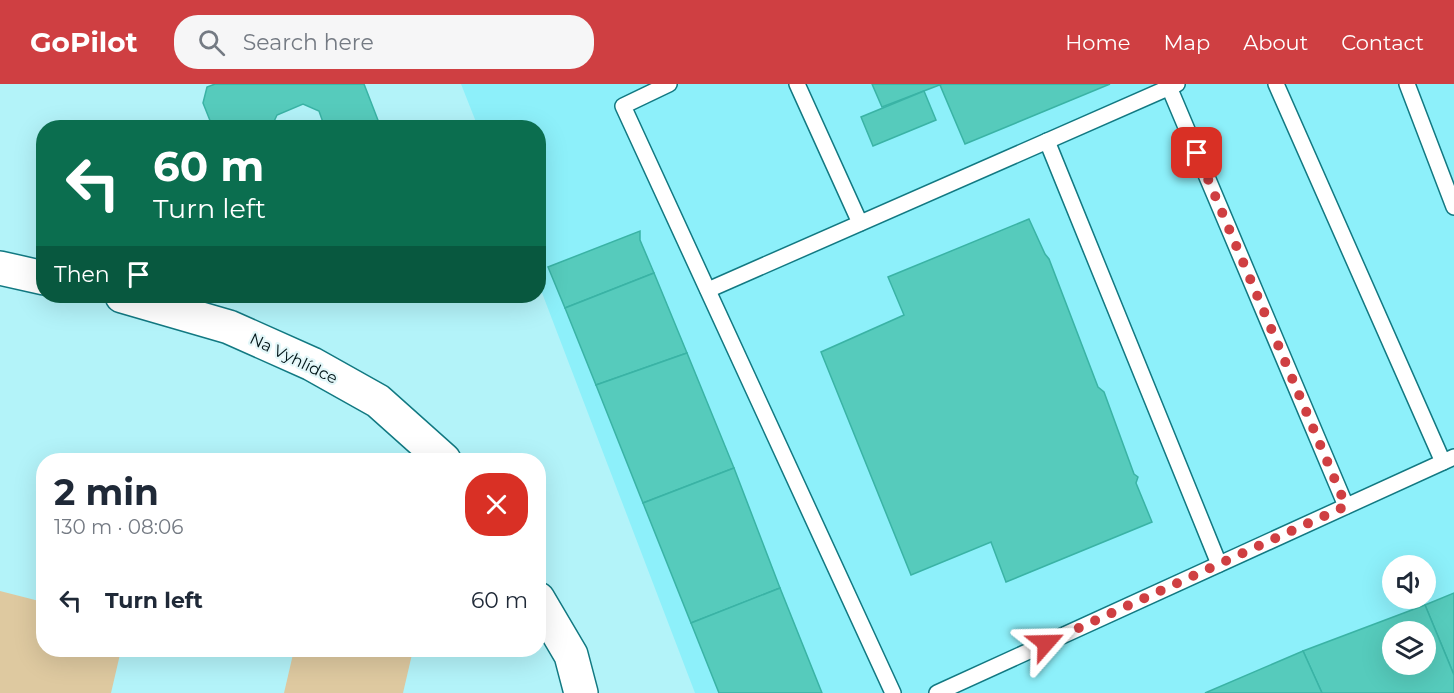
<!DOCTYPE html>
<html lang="en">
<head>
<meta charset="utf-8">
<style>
  :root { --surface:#fff; --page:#f6f6f7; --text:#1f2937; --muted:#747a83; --accent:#cf3f42 }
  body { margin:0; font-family:Montserrat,sans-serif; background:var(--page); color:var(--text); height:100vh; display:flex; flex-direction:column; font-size:22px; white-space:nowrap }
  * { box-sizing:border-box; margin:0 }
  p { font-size:20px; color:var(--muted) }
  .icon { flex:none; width:33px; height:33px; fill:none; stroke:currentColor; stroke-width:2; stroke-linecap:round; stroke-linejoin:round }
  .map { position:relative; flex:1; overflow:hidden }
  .details { position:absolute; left:36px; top:369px; width:510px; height:204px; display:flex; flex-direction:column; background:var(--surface); border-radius:24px; box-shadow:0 6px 24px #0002 }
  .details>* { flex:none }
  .banner { position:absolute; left:36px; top:36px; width:510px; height:183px; border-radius:24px; box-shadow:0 6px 24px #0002; background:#0b6e4f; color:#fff; overflow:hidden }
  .buttons { position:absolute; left:1382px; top:471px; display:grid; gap:12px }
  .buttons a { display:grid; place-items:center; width:54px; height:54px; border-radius:50%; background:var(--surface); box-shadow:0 6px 24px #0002; font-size:30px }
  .pin { position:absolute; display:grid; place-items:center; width:51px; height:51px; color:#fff; margin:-26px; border-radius:12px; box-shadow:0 3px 9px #0006 }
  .me { position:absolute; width:66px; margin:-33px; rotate:65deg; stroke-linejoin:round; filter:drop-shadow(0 0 4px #0008) }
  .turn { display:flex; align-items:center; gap:21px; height:126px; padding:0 18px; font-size:27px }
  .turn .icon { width:78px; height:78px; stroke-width:2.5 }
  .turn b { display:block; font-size:42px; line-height:51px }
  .then { display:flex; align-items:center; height:57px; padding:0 18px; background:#0003; gap:12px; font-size:22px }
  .round { display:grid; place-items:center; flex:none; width:63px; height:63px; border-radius:24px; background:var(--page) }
  .overview { display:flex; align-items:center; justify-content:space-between; height:102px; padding:0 18px }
  h1 { font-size:36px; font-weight:700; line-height:45px }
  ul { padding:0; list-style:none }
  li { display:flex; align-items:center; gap:18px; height:90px; padding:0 18px }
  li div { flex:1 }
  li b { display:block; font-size:22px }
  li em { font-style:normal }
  header { display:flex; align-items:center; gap:36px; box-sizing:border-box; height:84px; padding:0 30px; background:var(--accent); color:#fff }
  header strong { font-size:28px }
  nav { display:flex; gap:33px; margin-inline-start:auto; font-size:21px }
  .search { width:420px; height:54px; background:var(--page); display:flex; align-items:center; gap:15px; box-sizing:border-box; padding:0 21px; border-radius:24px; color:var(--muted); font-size:22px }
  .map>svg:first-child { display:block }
</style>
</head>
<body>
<header>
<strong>GoPilot</strong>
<div class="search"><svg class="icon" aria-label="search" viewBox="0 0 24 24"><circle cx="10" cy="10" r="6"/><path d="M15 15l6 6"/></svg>Search here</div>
<nav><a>Home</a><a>Map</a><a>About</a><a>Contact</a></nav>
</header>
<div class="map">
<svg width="1454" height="609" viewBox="0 0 1454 609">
  <rect width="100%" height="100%" fill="#b3f3f9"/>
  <!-- built -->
  <path fill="#8df0fa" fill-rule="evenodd" d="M461 0H1454V609H695L539 201 538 44 478 43ZM1392 482H1425V514H1392ZM1392 548H1425V580H1392Z"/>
  <!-- green -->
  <g fill="#dec9a0">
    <polygon points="0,507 43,518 44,566 121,566 111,609 0,609"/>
    <polygon points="294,566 413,566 403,609 284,609"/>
  </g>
  <!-- building -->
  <g fill="#56cbbc" stroke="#3ab3a5" stroke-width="1.5" fill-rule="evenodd">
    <polygon points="215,0 364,0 381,44 325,44 319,27 303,20 277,31 271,44 213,44 203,19 207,3"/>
    <polygon points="872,0 942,0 882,23"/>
    <polygon points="942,0 1110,0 965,60 940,1"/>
    <polygon points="924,7 936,36 873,62 861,33"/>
    <polygon points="1029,135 1045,170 1049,175 1098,303 1104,308 1134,390 1138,393 1136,399 1152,438 1006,498 991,458 911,491 821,268 904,231 888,193"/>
    <polygon points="640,147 640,156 654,189 565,224 548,183"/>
    <polygon points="654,189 687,269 596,301 565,224"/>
    <polygon points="687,269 734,384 643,419 596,301"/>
    <polygon points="734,384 780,504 691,539 643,419"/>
    <polygon points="780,504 822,609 719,609 691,539"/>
    <polygon points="1454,509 1454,591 1425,521"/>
    <path d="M1425 521 1454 591V609H1322L1303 567ZM1392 548H1425V580H1392Z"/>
    <polygon points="1303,567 1322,609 1205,609"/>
  </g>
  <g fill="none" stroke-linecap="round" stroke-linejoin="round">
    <defs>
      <g id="service">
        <polyline points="669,0 623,22 893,609"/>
        <polyline points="797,0 860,139"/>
        <polyline points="1276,0 1443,378"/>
        <polyline points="1407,0 1454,123"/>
        <polyline points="1169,3 1346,422"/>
        <polyline points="1047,57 1219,480"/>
        <polyline points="708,206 1177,0"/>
        <polyline points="937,609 1454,373"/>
      </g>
      <g id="tertiary">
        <polyline points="0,184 44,194"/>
        <polyline points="122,212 229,243 312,280 378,317 444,376"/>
        <polyline points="538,515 571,571 581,609"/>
      </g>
    </defs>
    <!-- service casing -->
    <use href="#service" stroke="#127982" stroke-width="18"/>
    <!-- tertiary casing -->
    <use href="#tertiary" stroke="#127982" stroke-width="36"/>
    <!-- service -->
    <use href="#service" stroke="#fff" stroke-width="15"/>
    <!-- tertiary -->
    <use href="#tertiary" stroke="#fff" stroke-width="33"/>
  </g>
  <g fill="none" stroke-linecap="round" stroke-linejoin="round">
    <!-- route -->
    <polyline stroke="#cf3f42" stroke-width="10" stroke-dasharray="0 18" points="1046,559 1346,422 1197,69"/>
  </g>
  <g text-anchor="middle" stroke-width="4.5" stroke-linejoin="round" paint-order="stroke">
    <!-- street labels -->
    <g font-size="16" fill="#001417" stroke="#e3f7f9">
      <text transform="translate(294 274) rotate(26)" y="6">Na Vyhlídce</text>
    </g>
  </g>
</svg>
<div class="buttons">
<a><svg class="icon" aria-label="sound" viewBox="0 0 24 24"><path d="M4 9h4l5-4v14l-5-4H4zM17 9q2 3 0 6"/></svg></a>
<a><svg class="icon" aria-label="layers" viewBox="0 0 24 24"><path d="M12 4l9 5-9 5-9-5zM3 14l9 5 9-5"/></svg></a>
</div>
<div class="pin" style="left:1197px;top:69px;background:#d93025"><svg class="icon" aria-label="arrive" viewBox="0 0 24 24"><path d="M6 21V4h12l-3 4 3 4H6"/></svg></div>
<svg class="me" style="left:1046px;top:559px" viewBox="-20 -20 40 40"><path d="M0-17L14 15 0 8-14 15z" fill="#cf3f42" stroke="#fff" stroke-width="4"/></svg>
<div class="banner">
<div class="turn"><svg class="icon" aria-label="left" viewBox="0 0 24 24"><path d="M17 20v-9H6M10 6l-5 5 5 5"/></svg><div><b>60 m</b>Turn left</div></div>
<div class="then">Then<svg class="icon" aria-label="arrive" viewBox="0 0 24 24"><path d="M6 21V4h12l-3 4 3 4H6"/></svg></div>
</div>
<section class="details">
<div class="overview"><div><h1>2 min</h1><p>130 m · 08:06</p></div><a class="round" style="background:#d93025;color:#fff"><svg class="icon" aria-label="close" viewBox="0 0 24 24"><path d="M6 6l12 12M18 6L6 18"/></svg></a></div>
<ul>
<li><svg class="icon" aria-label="left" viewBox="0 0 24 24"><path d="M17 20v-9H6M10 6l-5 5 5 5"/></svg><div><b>Turn left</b></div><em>60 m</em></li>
</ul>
</section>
</div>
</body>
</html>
